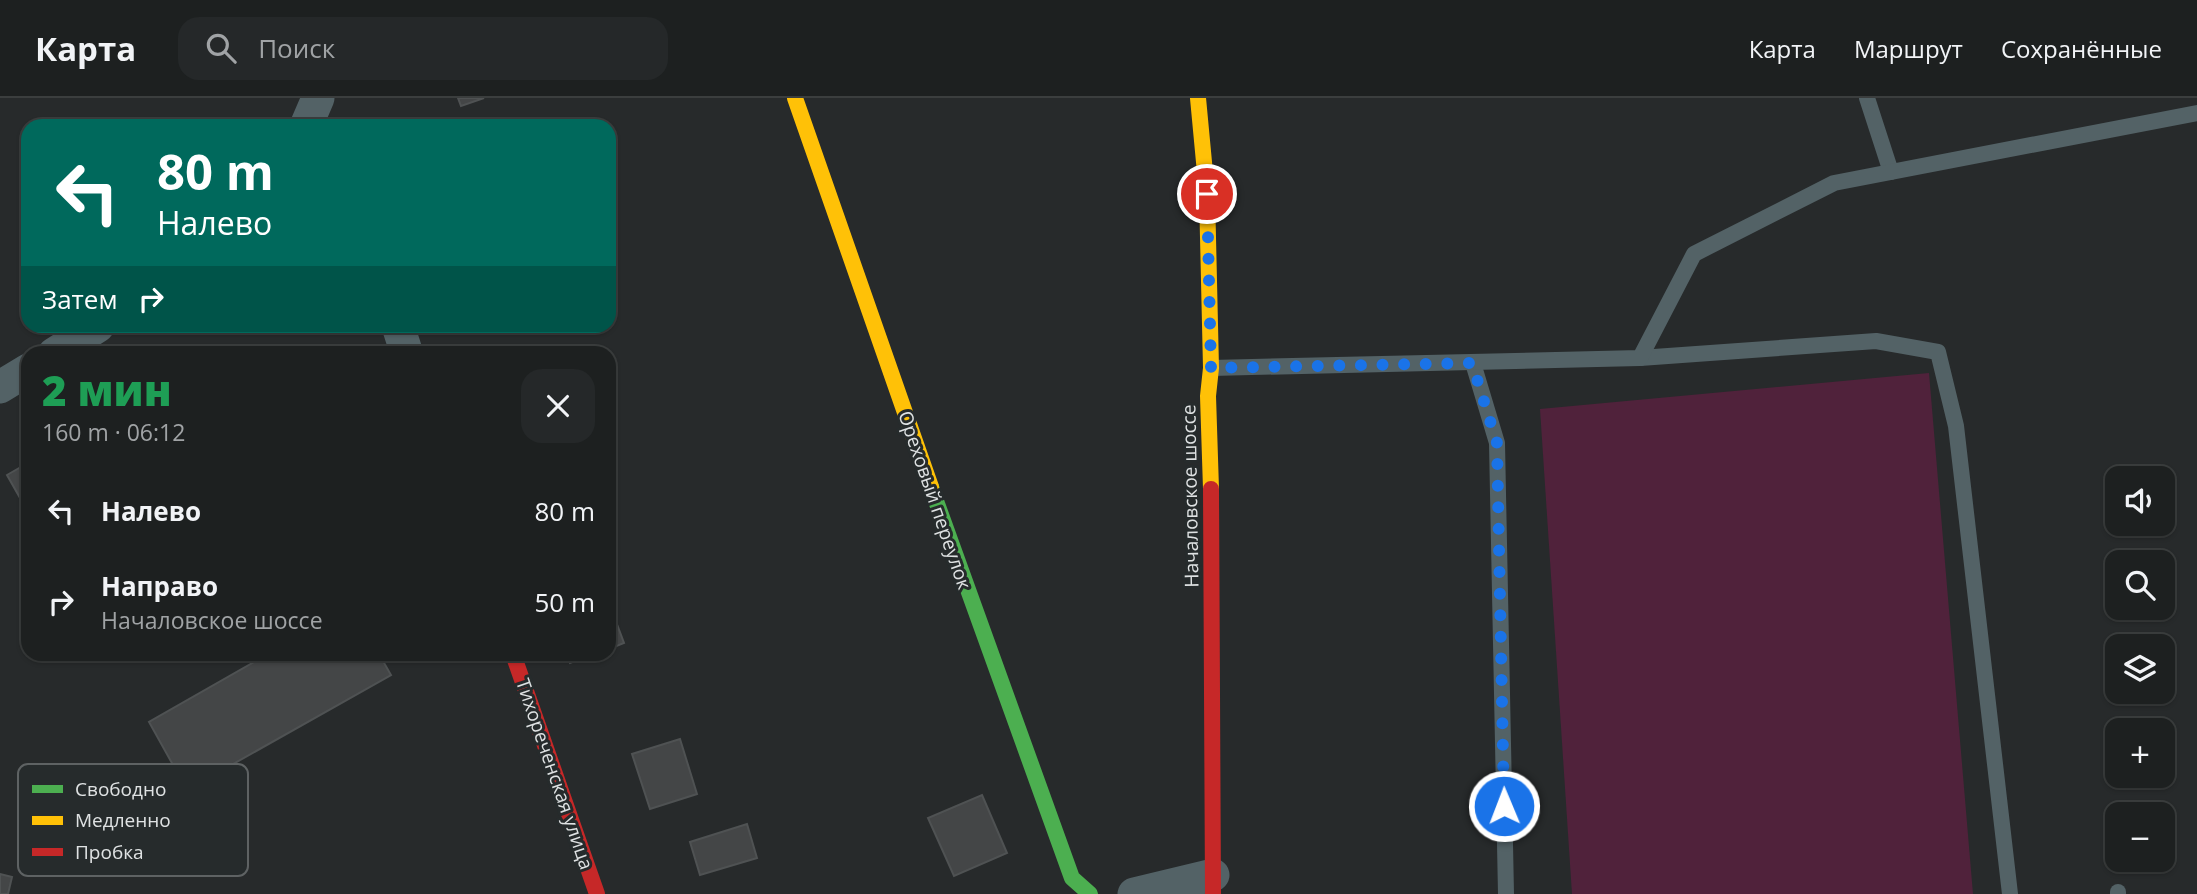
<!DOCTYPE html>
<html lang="ru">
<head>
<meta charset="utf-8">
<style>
  :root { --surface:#1d2020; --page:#252829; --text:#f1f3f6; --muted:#a0a3a5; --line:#3b3e3e }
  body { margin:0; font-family:"Open Sans",sans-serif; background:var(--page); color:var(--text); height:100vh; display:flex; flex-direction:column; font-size:26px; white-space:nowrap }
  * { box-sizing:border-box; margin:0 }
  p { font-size:23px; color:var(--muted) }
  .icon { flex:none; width:38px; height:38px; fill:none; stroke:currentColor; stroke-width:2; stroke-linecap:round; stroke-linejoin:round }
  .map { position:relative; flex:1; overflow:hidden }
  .drawer { position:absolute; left:21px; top:248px; width:595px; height:315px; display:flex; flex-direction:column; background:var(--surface); border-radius:21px; box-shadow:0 2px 5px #0004,0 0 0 2px var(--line) }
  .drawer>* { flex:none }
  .top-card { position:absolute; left:21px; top:21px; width:595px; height:214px; border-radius:21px; box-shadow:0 2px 5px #0004,0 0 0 2px var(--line); background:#00695c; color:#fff; overflow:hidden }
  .controls { position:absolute; left:2105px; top:368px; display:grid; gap:14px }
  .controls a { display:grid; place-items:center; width:70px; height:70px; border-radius:14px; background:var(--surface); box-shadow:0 2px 5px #0004,0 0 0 2px var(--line); font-size:35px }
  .pin { position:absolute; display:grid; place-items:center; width:60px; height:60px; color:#fff; margin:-30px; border:4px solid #fff; border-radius:50%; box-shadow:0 2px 7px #0007 }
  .me { position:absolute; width:77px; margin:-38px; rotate:359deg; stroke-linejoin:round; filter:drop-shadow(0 0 5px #0008) }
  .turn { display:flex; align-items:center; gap:24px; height:147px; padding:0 21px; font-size:32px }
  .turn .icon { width:91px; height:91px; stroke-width:2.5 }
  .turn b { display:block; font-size:49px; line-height:60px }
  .then { display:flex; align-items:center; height:66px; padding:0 21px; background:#0003; gap:14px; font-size:26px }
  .round { display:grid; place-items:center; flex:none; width:74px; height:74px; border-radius:21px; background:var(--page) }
  .summary { display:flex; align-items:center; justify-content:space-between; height:119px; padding:0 21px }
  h1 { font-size:42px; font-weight:800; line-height:52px; color:#1e9e55 }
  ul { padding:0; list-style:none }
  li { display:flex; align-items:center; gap:21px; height:91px; padding:0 21px }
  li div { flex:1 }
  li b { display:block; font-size:26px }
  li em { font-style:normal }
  header { display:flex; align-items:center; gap:42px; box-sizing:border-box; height:98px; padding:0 35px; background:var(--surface); border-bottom:2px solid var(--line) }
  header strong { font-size:33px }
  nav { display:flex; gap:38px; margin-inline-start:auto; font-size:24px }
  .search { width:490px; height:63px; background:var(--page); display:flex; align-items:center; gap:18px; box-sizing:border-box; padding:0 24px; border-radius:21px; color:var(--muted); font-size:26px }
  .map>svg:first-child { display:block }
</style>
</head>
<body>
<header>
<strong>Карта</strong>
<div class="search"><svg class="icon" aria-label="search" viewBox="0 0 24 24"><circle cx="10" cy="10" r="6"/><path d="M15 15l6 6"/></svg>Поиск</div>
<nav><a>Карта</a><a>Маршрут</a><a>Сохранённые</a></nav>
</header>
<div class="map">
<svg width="2197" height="796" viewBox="0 0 2197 796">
  <rect width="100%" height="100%" fill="#272a2b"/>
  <!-- green -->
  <polygon fill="#50223b" points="1929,275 1973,796 1572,796 1540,311"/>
  <!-- building -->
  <g fill="#444647" stroke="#4f5253" stroke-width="2">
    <polygon points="458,0 484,0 461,8"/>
    <polygon points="28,365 28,414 7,377"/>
    <polygon points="609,505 624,545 609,551"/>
    <polygon points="268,556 379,556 391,577 187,692 149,624"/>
    <polygon points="567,556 594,556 570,565"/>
    <polygon points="680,641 697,696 650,711 632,656"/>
    <polygon points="982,697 1007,755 954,778 928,720"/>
    <polygon points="747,726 757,760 700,777 690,744"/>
    <polygon points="0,776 12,779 8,796 0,796"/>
  </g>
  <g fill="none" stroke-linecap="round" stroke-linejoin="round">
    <!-- lane -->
    <g stroke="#536266" stroke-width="16">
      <polyline points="1867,0 1891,74"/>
      <polyline points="1640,260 1876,243 1938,254 1956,328 2010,796"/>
      <polyline points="1473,265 1497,345 1506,796"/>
      <polyline points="1211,270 1640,260 1694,156 1834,85 2197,15"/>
      <polyline points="2118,794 2118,796"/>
    </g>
    <!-- street -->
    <g stroke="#536266" stroke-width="33">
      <polyline points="306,28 318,0"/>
      <polyline points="398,228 407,256"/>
      <polyline points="54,256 98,228"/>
      <polyline points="0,289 28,272"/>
      <polyline points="1134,796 1213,777"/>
    </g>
    <!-- fast -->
    <polyline stroke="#4caf50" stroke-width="16" points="931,389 1072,780 1090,796"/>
    <!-- slow -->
    <g stroke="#ffc107" stroke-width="16">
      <polyline points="795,0 931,389"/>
      <polyline points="1198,0 1207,96 1211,270 1208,298 1211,391"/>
    </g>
    <!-- jam -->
    <g stroke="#c62828" stroke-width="16">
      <polyline points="1211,391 1213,796"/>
      <polyline points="513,556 597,796"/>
    </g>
  </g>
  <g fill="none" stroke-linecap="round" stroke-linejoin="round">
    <!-- route -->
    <polyline stroke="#1a73e8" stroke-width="12" stroke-dasharray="0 21.6" points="1207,96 1211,270 1472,265 1497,345 1504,708"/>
  </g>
  <g text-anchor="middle" stroke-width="6" stroke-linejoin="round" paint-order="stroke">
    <!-- street labels -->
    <g font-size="19" fill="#dfe2e3" stroke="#262b2c">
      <text transform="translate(1190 398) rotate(-91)" y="7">Началовское шоссе</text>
      <text transform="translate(935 402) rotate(71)" y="7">Ореховый переулок</text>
      <text transform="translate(555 676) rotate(71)" y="7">Тихореченская улица</text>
    </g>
  </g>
  <!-- legend -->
  <rect x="18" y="666" width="230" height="112" rx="10" fill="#262b2c" stroke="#5e6263" stroke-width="2"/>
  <rect x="32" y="687" width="31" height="8" fill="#4caf50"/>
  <rect x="32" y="718" width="31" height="9" fill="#ffc107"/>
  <rect x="32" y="750" width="31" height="8" fill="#c62828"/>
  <g font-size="19" fill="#dfe2e3">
    <text x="75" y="698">Свободно</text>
    <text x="75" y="729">Медленно</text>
    <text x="75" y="761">Пробка</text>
  </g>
</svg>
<div class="controls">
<a><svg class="icon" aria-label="sound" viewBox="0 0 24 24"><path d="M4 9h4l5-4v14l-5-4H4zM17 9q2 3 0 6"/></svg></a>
<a><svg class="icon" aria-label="search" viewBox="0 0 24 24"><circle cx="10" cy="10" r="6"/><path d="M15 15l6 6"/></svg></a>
<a><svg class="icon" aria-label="layers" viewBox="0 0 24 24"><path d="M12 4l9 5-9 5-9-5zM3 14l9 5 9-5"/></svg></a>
<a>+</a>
<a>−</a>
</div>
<div class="pin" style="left:1207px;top:96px;background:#d93025"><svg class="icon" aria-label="arrive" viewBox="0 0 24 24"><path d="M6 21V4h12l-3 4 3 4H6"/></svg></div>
<svg class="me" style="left:1504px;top:708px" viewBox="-20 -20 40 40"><circle r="17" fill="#1a73e8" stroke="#fff" stroke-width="3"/><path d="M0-11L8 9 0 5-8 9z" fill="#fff"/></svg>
<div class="top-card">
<div class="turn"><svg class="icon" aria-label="left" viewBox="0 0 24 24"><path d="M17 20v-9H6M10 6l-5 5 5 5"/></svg><div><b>80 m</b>Налево</div></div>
<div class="then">Затем<svg class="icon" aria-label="right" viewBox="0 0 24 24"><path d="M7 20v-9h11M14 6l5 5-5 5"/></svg></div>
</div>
<section class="drawer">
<div class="summary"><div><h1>2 мин</h1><p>160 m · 06:12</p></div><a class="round"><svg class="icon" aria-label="close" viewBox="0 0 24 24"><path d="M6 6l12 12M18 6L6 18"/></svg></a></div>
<ul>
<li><svg class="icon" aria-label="left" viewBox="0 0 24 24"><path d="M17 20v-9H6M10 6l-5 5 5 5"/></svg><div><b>Налево</b></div><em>80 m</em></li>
<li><svg class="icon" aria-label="right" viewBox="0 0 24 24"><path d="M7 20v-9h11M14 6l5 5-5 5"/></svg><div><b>Направо</b><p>Началовское шоссе</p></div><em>50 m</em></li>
</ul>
</section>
</div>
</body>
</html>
